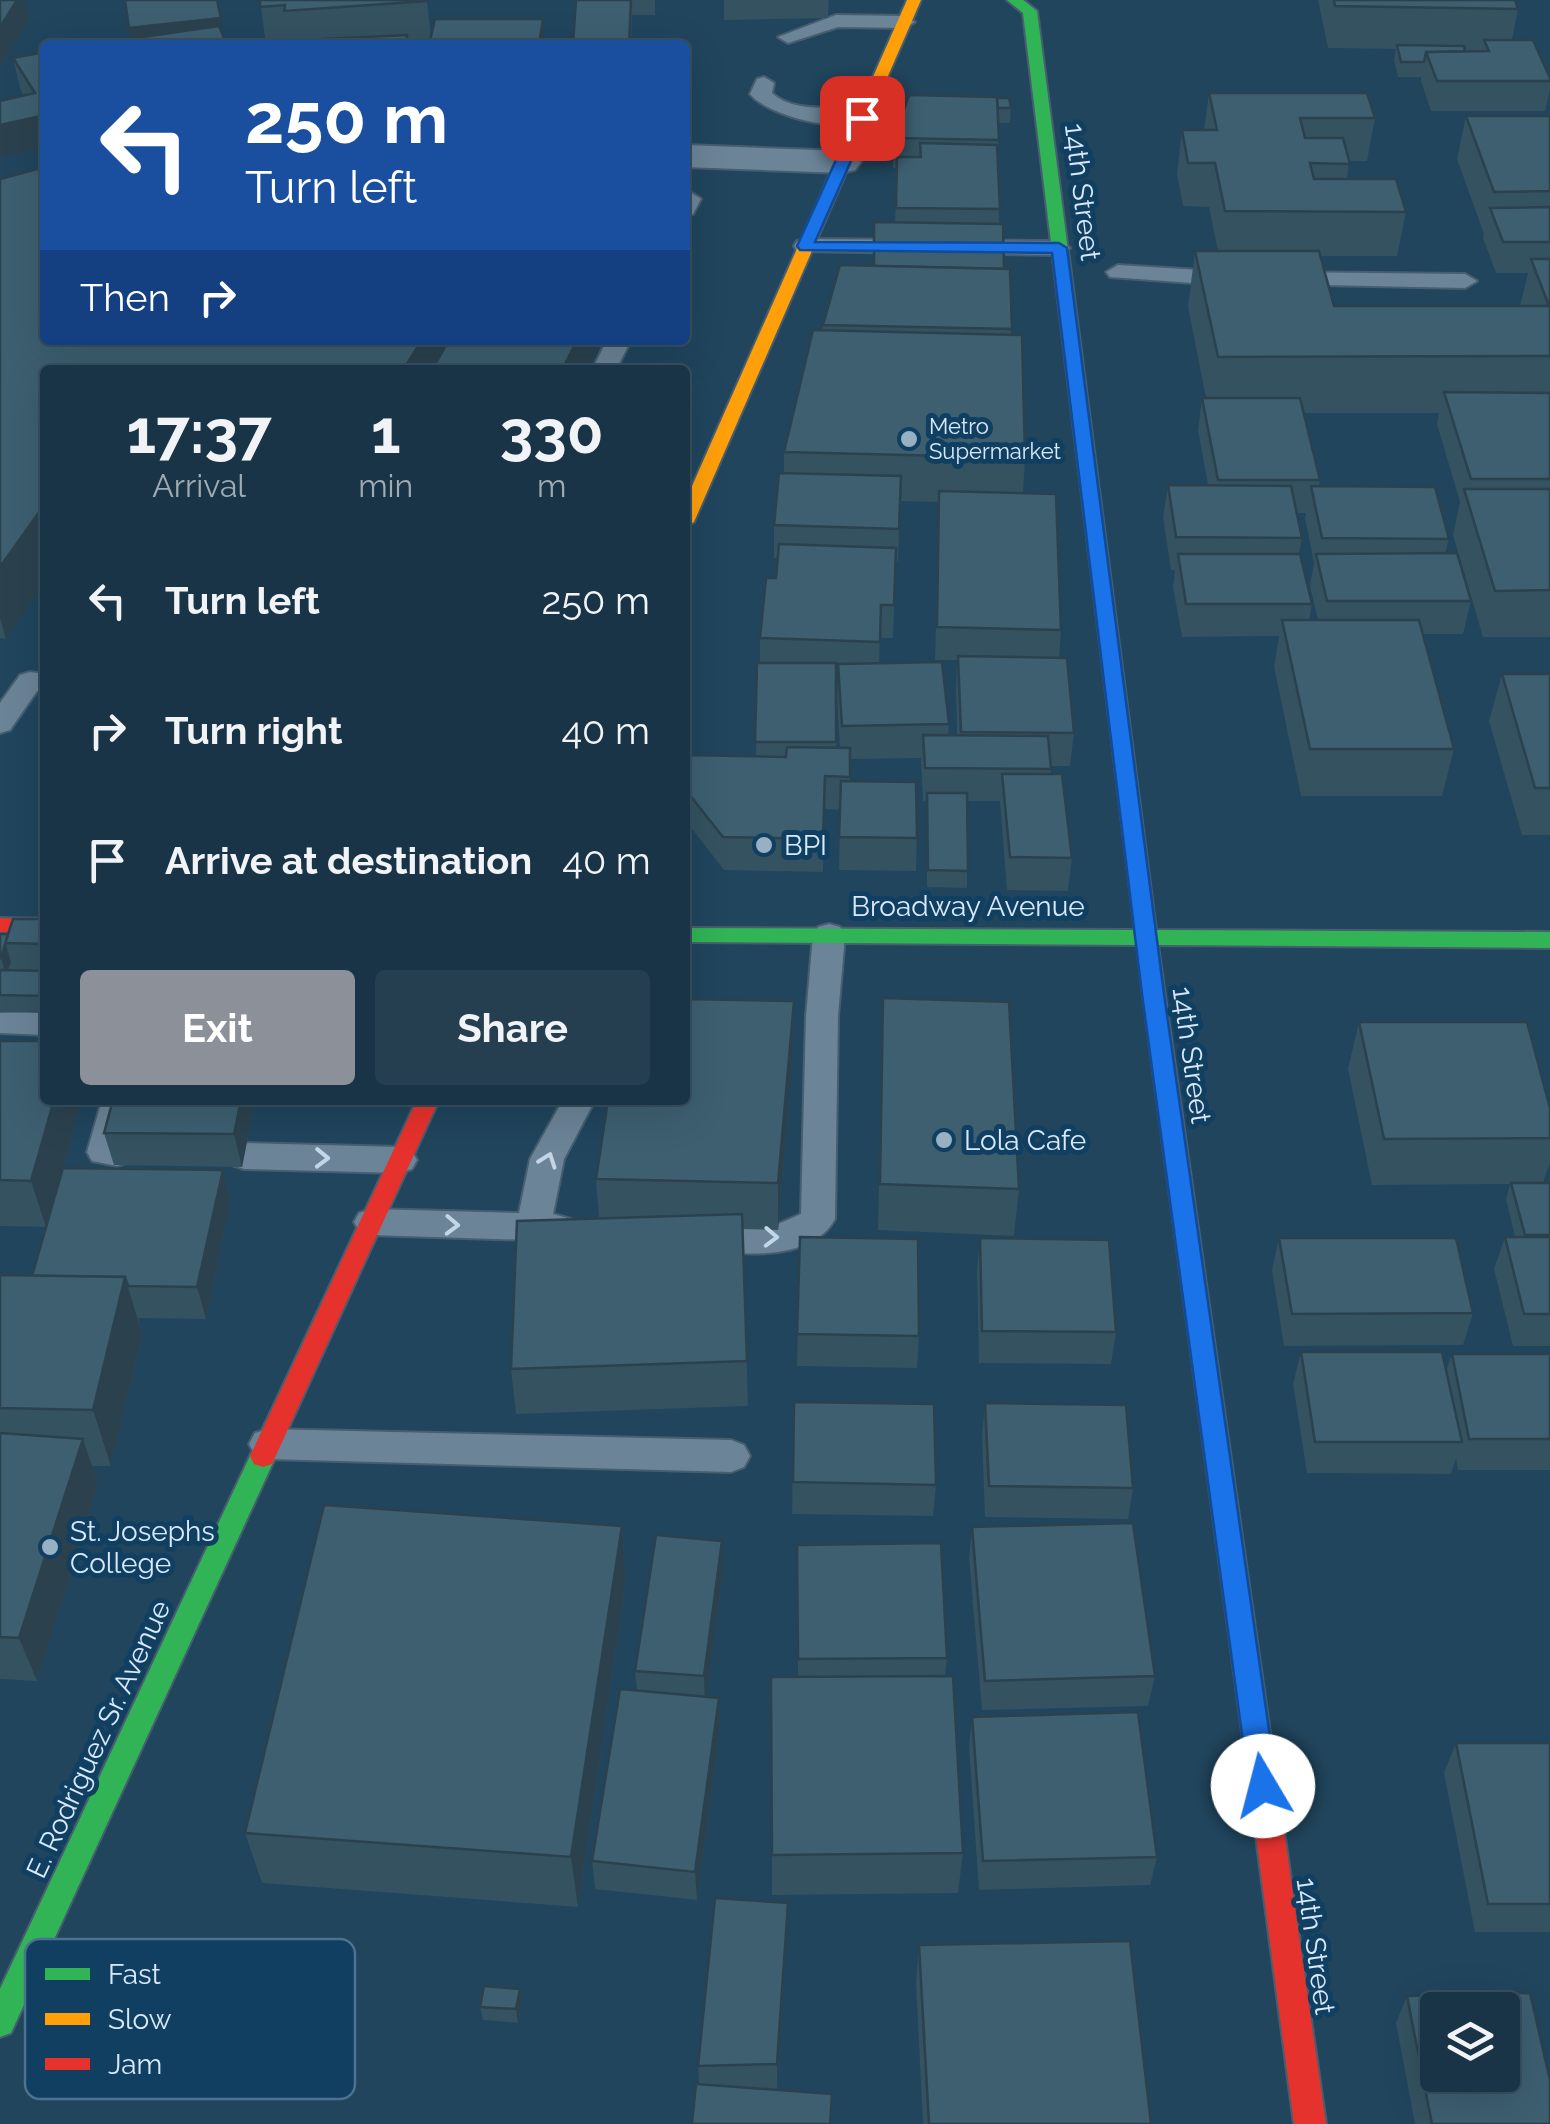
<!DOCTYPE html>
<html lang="en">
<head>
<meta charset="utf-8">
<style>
  :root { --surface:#183446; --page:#253f51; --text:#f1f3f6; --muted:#9faab3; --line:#364f5f; --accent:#8c9099 }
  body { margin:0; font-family:Raleway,sans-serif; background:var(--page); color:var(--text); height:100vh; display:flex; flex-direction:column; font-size:38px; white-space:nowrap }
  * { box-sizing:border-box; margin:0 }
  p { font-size:32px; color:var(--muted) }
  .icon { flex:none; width:55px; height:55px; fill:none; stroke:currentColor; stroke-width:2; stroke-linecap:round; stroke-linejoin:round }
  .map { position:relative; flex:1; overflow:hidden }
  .details { position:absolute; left:40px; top:365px; width:650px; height:740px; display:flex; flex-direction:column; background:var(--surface); border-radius:10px; box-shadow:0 10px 40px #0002,0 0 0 2px var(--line) }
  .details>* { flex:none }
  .banner { position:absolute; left:40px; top:40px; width:650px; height:305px; border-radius:10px; box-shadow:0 10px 40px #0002,0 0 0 2px var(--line); background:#1a4fa0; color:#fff; overflow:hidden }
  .fabs { position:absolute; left:1420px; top:1992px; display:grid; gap:20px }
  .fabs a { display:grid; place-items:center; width:100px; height:100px; border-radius:10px; background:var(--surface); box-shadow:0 10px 40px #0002,0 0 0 2px var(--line); font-size:50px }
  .pin { position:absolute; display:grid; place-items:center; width:85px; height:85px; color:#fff; margin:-42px; border-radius:20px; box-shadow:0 5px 15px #0006 }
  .me { position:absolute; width:110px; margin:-55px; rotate:352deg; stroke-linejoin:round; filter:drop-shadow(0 0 8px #0008) }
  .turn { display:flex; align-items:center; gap:35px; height:210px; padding:0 40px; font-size:45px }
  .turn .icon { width:130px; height:130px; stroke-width:2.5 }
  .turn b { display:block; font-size:70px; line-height:85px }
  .then { display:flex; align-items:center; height:95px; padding:0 40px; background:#0003; gap:20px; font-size:38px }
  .eta { display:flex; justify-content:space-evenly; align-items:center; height:170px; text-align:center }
  .eta b { font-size:60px; font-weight:700; line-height:70px }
  .cta { display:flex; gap:20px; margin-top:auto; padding:20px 40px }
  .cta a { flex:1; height:115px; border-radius:10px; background:var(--accent); color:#fff; font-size:40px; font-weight:700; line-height:115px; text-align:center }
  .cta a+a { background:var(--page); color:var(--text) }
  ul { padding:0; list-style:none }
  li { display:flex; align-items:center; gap:30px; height:130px; padding:0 40px }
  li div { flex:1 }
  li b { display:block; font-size:38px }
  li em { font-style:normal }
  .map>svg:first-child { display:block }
</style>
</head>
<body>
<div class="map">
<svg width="1550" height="2124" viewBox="0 0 1550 2124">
  <rect width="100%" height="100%" fill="#20455d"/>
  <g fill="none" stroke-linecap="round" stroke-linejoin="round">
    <defs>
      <g id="lane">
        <polygon points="836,15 905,16 915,22 905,28 838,27 788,43 778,37"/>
        <path d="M764 77 774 83 772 93C802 120 850 97 873 117 850 137 769 117 750 94L757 79Z"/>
        <polygon points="690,192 701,199 693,214 685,216 685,194"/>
        <polygon points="805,239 1059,241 1070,248 1059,255 797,251 794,246 797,241"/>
        <polygon points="1118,265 1233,272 1245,279 1233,286 1110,277 1106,272"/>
        <polygon points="1282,272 1465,274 1477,281 1465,288 1274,284 1270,279"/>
        <polygon points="607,340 631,340 616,370 592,370"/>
        <polygon points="30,672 45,674 45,692 37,691 10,730 0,733 0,703 20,675"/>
        <path d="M829 924 840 927 845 935 838 1016 835 1219C811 1264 727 1257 686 1243L681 1234 686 1225 698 1221 778 1224 801 1214 806 1016 813 935 818 927Z"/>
        <polygon points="45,1011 45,1035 0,1033 0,1013"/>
        <polygon points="102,1100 134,1100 123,1142 134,1153 129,1162 117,1166 92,1161 87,1152"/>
        <polygon points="563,1100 595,1100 564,1159 553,1214 571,1219 576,1228 571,1237 559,1241 371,1235 359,1231 354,1222 359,1213 371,1209 519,1213 530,1159"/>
        <polygon points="244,1143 400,1147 412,1151 417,1160 412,1169 400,1173 244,1169 232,1165 227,1156 232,1147"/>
        <polygon points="268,1429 731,1440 744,1445 750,1456 744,1467 731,1472 268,1459 255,1455 249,1444 255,1433"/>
      </g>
      <polygon id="street" points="685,145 842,151 855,154 861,162 855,170 842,173 685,167"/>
      <g id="fast">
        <polygon points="1007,0 1023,0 1037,11 1156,930 1550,932 1550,948 1158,945 1165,996 1154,1004 1143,996 1137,945 685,942 685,928 1135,930 1023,13"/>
        <polygon points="263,1445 272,1448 276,1456 11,2033 0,2037 0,1989 250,1456 254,1448"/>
      </g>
      <g id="slow">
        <polygon points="907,0 921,0 694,522 685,527 685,502"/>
        <polygon points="1154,988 1165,996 1274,1761 1270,1770 1260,1774 1250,1770 1246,1761 1143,996"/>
      </g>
      <g id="jam">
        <polygon points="0,918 45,919 45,933 0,932"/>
        <polygon points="417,1100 439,1100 272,1464 263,1467 254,1464 250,1456"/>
        <polygon points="1260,1748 1270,1752 1274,1761 1326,2124 1294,2124 1246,1761 1250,1752"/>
      </g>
    </defs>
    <!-- lane casing -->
    <use href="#lane" stroke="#465e6f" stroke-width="4"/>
    <!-- street casing -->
    <use href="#street" stroke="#465e6f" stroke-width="4"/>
    <!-- fast casing -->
    <use href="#fast" stroke="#465e6f" stroke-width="4"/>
    <!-- slow casing -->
    <use href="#slow" stroke="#465e6f" stroke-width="4"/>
    <!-- jam casing -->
    <use href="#jam" stroke="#465e6f" stroke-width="4"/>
    <!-- lane -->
    <use href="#lane" fill="#6b8497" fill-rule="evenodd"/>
    <!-- street -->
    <use href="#street" fill="#6b8497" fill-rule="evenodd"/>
    <!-- fast -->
    <use href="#fast" fill="#30b455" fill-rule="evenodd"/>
    <!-- slow -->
    <use href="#slow" fill="#ff9f0a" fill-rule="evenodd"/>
    <!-- jam -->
    <use href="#jam" fill="#e5322d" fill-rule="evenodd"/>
  </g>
  <!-- wall -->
  <g fill="#345260" fill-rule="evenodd">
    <polygon points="260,0 427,0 431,36 543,19 545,45 429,45 429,43 266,45"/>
    <polygon points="575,0 655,0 655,15 632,15 631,45 573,45"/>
    <polygon points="724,0 829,0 828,18 724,20"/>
    <polygon points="1318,0 1515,0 1518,9 1512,40 1550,78 1550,89 1545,111 1431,111 1421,81 1421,77 1398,77 1394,60 1396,49 1328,48"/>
    <polygon points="45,52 45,147 20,88 13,58"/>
    <path d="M1209 93 1375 118 1367 161H1349L1347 179 1406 212 1397 256H1320L1334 306H1520L1528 273H1496L1483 238 1484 234 1457 159 1466 116H1550V637H1483L1453 535 1460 502 1437 424 1439 413H1304L1320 480 1319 486 1449 539 1445 554 1471 601 1463 634H1423L1454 749 1442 796H1301L1274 667 1279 636 1182 637 1173 587 1175 570H1171L1163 517 1168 485H1208L1198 430 1202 398H1206L1188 307 1195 251H1218L1209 207 1183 206 1177 174 1182 130H1204ZM1297 513H1306L1305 518 1314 563 1310 586 1318 620H1309L1312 604 1299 554 1302 538Z"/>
    <path d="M997 98 1011 108 1010 123H998L999 224 1004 269H1010L1011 335 1025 458 1023 493 1061 630 1059 658 1074 733 1070 766H1051V774L1072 858 1068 891 1007 890 1000 801H967V888L927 887V801H923L921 758 850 759V781L917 838 916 871 839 870 840 810 824 809 823 872 724 870 685 820V772L756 757 757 663H760V638L776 578 778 558H774V525L784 473V452L823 330V325L873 266 895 222 897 168H893L894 138ZM900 501 939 502 935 660H957L956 689 957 735H948L949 724 879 663 880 638H893L896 561H898ZM836 673H838L837 696 840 748H836Z"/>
    <polygon points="0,179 45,340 597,350 588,370 45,370 6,639 0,638"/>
    <polygon points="1502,674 1550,674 1550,835 1522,835 1489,721"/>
    <polygon points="45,919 45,1013 0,1012 0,934 8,934"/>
    <polygon points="883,998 1019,1189 1014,1236 878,1230"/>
    <polygon points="794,1001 793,1048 778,1230 743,1229 748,1406 516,1414 511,1369 599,1218 596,1179"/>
    <polygon points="1359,1022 1550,1108 1550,1162 1543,1183 1550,1182 1550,1346 1513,1346 1494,1269 1505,1237 1515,1237 1506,1199 1510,1184 1372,1185 1348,1069"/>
    <polygon points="0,1041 45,1100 82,1100 46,1227 0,1226"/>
    <polygon points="113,1100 255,1100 242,1167 114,1165 104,1133"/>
    <polygon points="223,1170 230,1203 206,1319 138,1318 142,1334 111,1466 92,1466 98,1484 37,1681 0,1679 0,1275 32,1276"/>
    <polygon points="800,1237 919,1336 917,1368 797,1366"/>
    <polygon points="980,1238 1116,1332 1111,1364 979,1363 977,1271"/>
    <polygon points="1279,1238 1473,1313 1463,1345 1284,1346 1272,1270"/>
    <polygon points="1301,1352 1446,1371 1452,1354 1550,1354 1550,1470 1458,1470 1456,1459 1451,1474 1307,1473 1293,1384"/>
    <polygon points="794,1402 936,1485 933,1516 792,1514"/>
    <polygon points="985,1403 1133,1488 1128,1519 985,1517 982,1435"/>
    <polygon points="622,1526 626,1580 578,1907 262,1883 245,1833"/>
    <polygon points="972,1527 1155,1676 1148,1706 982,1710 969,1558"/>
    <polygon points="797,1545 947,1658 945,1676 963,1853 958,1893 772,1895 771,1677 798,1677"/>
    <polygon points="723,1572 706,1697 719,1698 720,1727 697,1900 595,1889 592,1861 637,1690 635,1671"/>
    <polygon points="972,1717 1157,1857 1150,1885 979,1890 969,1747"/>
    <polygon points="1456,1743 1550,1743 1550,1932 1475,1932 1444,1773"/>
    <polygon points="787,1930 777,2090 699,2085 698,2066"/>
    <polygon points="919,1945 1151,2124 923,2124 916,1983"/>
    <polygon points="520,1989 522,2003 518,2023 483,2020 480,2007"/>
    <polygon points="1407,1996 1550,2124 1415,2124 1396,2023"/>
  </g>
  <!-- shaded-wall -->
  <g fill="#2b424e">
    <polygon points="17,0 25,0 29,20 0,67 0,27"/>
    <polygon points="631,0 631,45 629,45"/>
    <polygon points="221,18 225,45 132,45 129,28"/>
    <polygon points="543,19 545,45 539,45"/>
    <polygon points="45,115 45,147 0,157 0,125"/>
    <polygon points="422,340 462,340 444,370 403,370"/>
    <polygon points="577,340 597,340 597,350 588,370 562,370"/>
    <polygon points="45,504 45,582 6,639 0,618 0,567"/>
    <polygon points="6,945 11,962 6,975 1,958"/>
    <polygon points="794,1001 793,1048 778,1230 778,1183"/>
    <polygon points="54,1100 82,1100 46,1227 31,1181"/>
    <polygon points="241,1100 255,1100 242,1167 234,1134"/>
    <polygon points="223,1170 230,1203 206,1319 197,1287"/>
    <polygon points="125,1277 142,1334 111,1466 93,1410"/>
    <polygon points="83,1439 98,1484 37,1681 19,1638"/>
    <polygon points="622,1526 626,1580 578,1907 571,1857"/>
    <polygon points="722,1541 723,1572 705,1706 704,1676"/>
    <polygon points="719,1698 720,1727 697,1900 695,1872"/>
    <polygon points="788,1903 787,1930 777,2090 777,2064"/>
    <polygon points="520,1989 522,2003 518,2023 516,2009"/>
  </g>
  <!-- building -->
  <g fill="#3d5f70" stroke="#2b424e" stroke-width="2.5" fill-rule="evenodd">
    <polygon points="0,0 17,0 0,27"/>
    <polygon points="125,0 217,0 221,18 129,28"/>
    <polygon points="260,0 427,0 427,1 284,11 285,5 260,7"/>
    <polygon points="576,0 631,0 629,45 573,45"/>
    <polygon points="1334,0 1515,0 1518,9 1335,6"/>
    <polygon points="435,19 543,19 539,45 429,45"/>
    <polygon points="219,26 227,45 94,44"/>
    <polygon points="407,35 407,45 324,45 324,39"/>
    <polygon points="1484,40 1533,40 1550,78 1550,81 1437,81 1426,52 1489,51"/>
    <polygon points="1397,45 1464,46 1465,51 1426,52 1424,62 1401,62"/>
    <polygon points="45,52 45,115 0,125 0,101 35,93 13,58"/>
    <polygon points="1209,93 1367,93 1375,118 1300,118 1305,138 1343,138 1350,164 1310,163 1314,179 1396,179 1406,212 1225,211 1215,163 1188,163 1182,130 1217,130"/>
    <polygon points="909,95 997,97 999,140 894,138"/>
    <polygon points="997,98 1009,98 1011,108 998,108"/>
    <polygon points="1466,116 1550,116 1550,191 1494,192"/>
    <polygon points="920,143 997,145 1000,209 896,208 897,157 921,157"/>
    <polygon points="45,167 45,340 422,340 403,370 45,370 45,504 0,567 0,179"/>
    <polygon points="1550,207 1550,242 1503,242 1490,208"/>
    <polygon points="874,222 1003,224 1004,269 874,266"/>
    <polygon points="1195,251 1319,251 1334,306 1549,306 1531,259 1550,259 1550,356 1218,357"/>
    <polygon points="840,265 1010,269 1012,329 823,325"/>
    <polygon points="813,330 1022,335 1025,458 784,452"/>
    <polygon points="449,340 577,340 562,370 432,370"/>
    <polygon points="1444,392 1550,393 1550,479 1471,479"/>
    <polygon points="1202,398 1300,398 1320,480 1218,480"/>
    <polygon points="779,473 901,476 899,529 774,525"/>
    <polygon points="1168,485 1291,486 1302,538 1176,537"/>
    <polygon points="1311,486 1435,487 1449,539 1322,538"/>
    <polygon points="1464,489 1550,489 1550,590 1495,591"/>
    <polygon points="939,491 1056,494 1061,630 937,627"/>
    <polygon points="779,544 896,548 894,605 881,605 880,642 760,638 766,578 776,578"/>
    <polygon points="1457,553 1471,601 1327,601 1316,554"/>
    <polygon points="1178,554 1300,554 1312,604 1186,604"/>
    <polygon points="1282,620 1419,620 1454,749 1310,749"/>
    <polygon points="958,656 1067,658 1074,733 961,732"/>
    <polygon points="942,662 949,724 842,726 838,664"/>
    <polygon points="757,663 836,663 836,742 755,742"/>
    <polygon points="1502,674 1550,674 1550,788 1535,788"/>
    <polygon points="923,735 1048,736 1051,769 925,768"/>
    <polygon points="787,747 850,748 850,777 825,776 823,839 723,837 685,789 686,755 786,757"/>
    <polygon points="1002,774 1062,774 1072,858 1010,857"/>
    <polygon points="841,781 916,782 917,838 839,837"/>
    <polygon points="927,793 967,793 968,871 928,870"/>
    <polygon points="13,919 45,919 45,944 5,943"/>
    <polygon points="0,934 8,934 1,958 0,958"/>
    <polygon points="0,970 45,971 45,996 0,995"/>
    <polygon points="883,998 1009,1002 1019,1189 880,1184"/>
    <polygon points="685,999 794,1001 778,1183 596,1179 608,1100 685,1100"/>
    <polygon points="1359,1022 1527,1022 1550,1108 1550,1138 1384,1139"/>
    <polygon points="0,1041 45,1041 45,1100 54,1100 31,1181 0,1180"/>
    <polygon points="113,1100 241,1100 234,1134 104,1133"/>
    <polygon points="63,1168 223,1170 197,1287 128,1286 125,1277 32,1276"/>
    <polygon points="1511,1183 1550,1183 1550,1235 1525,1235"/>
    <polygon points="742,1214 747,1361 511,1369 517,1221"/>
    <polygon points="800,1237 918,1239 919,1336 797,1334"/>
    <polygon points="1505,1237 1550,1237 1550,1314 1524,1314"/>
    <polygon points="980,1238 1109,1240 1116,1332 982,1331"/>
    <polygon points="1279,1238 1456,1238 1473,1313 1292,1314"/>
    <polygon points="0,1275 125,1277 93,1410 0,1408"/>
    <polygon points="1301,1352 1442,1352 1462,1442 1315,1442"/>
    <polygon points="1452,1354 1550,1354 1550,1439 1469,1439"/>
    <polygon points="794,1402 934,1404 936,1485 793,1482"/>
    <polygon points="985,1403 1126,1405 1133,1488 989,1486"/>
    <polygon points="0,1433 83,1439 19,1638 0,1637"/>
    <polygon points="324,1505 622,1526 571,1857 245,1833"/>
    <polygon points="1133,1523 1155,1676 985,1681 972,1527"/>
    <polygon points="656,1535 722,1541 704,1676 635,1671"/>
    <polygon points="941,1543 947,1658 798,1659 797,1545"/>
    <polygon points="953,1676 963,1853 772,1855 771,1677"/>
    <polygon points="620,1689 719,1698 695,1872 592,1861"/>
    <polygon points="1138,1712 1157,1857 983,1861 972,1717"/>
    <polygon points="1456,1743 1550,1743 1550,1904 1488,1904"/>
    <polygon points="715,1898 788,1903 777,2064 698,2066"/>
    <polygon points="1130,1941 1151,2124 929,2124 919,1945"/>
    <polygon points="484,1986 520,1989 516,2009 480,2007"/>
    <path d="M1530 1993 1550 2080V2124H1432L1407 1996ZM1438 2010H1502V2075H1438Z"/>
    <polygon points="696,2084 832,2094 830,2124 692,2124"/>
  </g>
  <!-- one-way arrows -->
  <defs><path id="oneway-chevron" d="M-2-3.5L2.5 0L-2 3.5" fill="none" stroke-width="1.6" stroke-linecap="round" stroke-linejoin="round" transform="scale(2.5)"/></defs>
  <g stroke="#c2d6e6">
    <use href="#oneway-chevron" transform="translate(322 1158) rotate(1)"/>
    <use href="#oneway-chevron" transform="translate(548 1160) rotate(-70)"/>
    <use href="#oneway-chevron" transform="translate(452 1225) rotate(2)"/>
    <use href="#oneway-chevron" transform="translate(771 1237) rotate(2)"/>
  </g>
  <!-- route -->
  <polygon fill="#1a73e8" stroke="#114b97" stroke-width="2.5" points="862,113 870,118 815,242 1059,243 1067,248 1164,994 1277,1786 1273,1796 1263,1800 1253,1796 1249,1786 1142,994 1052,253 800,250 797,246 855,118"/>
  <!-- markers -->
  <g fill="#98b0c3" stroke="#113f61" stroke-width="4">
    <circle cx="909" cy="439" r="10"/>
    <circle cx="764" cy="845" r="10"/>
    <circle cx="944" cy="1140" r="10"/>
    <circle cx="50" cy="1547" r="10"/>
  </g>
  <g text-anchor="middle" stroke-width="10" stroke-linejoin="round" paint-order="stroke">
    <!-- far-poi labels -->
    <g font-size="22" fill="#d8eafa" stroke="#113f61" text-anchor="start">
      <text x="929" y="434">Metro<tspan x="929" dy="25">Supermarket</tspan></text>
    </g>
    <!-- street labels -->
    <g font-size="28" fill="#d8eafa" stroke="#113f61">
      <text transform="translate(1083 192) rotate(83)" y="10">14th Street</text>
      <text x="968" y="916">Broadway Avenue</text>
      <text transform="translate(1192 1055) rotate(82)" y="10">14th Street</text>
      <text transform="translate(98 1739) rotate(-65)" y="10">E. Rodriguez Sr. Avenue</text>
      <text transform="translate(1316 1946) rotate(82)" y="10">14th Street</text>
    </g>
    <!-- poi labels -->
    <g font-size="28" fill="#d8eafa" stroke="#113f61" text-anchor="start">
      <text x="784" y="855">BPI</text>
      <text x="964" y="1150">Lola Cafe</text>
      <text x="70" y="1541">St. Josephs<tspan x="70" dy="32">College</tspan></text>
    </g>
  </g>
  <!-- legend -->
  <rect x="25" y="1939" width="330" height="160" rx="15" fill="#113f61" stroke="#4d728f" stroke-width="2.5"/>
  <rect x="45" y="1968" width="45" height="12" fill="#30b455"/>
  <rect x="45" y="2013" width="45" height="12" fill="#ff9f0a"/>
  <rect x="45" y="2058" width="45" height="12" fill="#e5322d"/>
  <g font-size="28" fill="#d8eafa">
    <text x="108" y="1984">Fast</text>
    <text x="108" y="2029">Slow</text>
    <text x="108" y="2074">Jam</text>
  </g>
</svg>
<div class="fabs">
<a><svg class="icon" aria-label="layers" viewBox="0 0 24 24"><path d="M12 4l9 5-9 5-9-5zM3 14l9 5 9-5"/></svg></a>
</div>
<div class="pin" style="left:862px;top:118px;background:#d93025"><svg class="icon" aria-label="arrive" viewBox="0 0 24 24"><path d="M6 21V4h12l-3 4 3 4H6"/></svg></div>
<svg class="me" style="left:1263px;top:1786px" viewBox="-20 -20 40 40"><circle r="19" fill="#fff"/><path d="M0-13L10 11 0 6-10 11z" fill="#1a73e8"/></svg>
<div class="banner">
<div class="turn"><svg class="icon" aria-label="left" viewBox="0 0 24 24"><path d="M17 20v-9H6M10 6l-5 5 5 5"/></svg><div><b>250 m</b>Turn left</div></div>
<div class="then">Then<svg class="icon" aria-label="right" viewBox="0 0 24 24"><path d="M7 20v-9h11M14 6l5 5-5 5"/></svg></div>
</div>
<section class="details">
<div class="eta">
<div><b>17:37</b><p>Arrival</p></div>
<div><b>1</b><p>min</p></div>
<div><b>330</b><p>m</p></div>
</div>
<ul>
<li><svg class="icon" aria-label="left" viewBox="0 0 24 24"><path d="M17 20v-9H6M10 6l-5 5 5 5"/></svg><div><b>Turn left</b></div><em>250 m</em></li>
<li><svg class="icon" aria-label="right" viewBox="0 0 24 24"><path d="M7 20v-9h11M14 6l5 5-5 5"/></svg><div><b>Turn right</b></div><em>40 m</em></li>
<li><svg class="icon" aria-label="arrive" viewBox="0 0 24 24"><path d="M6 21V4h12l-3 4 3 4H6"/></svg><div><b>Arrive at destination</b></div><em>40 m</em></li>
</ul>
<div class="cta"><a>Exit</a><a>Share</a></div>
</section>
</div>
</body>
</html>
